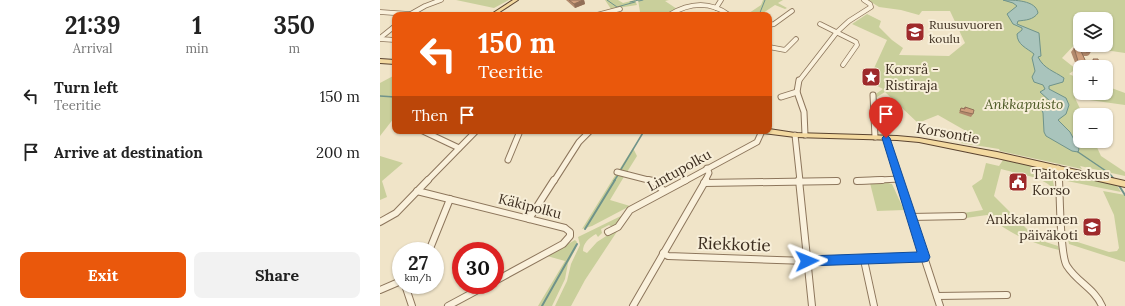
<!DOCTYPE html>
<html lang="en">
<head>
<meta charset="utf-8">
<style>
  :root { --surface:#fff; --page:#f2f2f2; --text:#222; --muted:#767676; --accent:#ea580c }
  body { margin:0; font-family:Lora,serif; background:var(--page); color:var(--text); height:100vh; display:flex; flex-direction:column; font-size:15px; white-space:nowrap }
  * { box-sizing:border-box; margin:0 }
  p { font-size:13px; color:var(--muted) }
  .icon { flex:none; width:22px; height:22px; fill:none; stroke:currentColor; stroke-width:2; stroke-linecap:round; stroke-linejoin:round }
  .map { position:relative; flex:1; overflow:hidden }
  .drawer { display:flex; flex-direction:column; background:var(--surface); width:380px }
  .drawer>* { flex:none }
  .banner { position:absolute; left:12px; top:12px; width:380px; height:122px; border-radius:8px; box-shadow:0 1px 3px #0004; background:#ea580c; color:#fff; overflow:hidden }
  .fabs { position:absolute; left:693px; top:12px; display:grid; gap:8px }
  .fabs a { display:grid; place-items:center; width:40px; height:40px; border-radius:8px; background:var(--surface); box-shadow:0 1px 3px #0004; font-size:20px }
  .speed { position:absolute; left:12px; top:242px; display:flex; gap:8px; font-size:20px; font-weight:700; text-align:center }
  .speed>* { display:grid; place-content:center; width:52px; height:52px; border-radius:50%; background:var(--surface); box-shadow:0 1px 3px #0004; line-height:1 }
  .speed small { font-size:10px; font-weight:400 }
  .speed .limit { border:6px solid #d22; background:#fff; color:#111 }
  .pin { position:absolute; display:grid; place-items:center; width:34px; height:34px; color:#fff; margin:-41px -17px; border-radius:50% 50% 50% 0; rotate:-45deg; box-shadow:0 0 4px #0007 }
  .pin .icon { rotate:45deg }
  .me { position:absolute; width:44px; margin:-22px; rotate:88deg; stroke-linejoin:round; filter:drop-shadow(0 0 3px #0008) }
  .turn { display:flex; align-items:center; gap:14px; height:84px; padding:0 20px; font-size:18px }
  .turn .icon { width:52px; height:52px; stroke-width:2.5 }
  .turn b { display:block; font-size:28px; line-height:34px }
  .then { display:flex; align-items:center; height:38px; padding:0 20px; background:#0003; gap:8px; font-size:15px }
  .eta { display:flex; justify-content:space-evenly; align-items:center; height:68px; text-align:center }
  .eta b { font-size:24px; font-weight:800; line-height:28px }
  .button { display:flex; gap:8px; margin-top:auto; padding:8px 20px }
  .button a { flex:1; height:46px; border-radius:8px; background:var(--accent); color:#fff; font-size:16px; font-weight:800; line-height:46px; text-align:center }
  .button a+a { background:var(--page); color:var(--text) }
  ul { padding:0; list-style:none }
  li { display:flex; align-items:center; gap:12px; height:56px; padding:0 20px }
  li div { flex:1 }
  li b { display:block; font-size:15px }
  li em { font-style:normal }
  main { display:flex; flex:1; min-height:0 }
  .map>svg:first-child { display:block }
</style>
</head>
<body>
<main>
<section class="drawer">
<div class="eta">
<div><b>21:39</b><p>Arrival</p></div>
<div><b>1</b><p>min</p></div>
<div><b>350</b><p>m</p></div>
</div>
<ul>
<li><svg class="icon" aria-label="left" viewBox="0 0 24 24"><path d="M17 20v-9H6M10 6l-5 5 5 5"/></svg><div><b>Turn left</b><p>Teeritie</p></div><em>150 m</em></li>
<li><svg class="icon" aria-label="arrive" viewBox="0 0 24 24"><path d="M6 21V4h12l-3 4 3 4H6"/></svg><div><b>Arrive at destination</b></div><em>200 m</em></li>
</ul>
<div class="button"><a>Exit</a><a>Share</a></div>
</section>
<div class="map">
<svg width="745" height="306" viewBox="0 0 745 306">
  <rect width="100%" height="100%" fill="#f0e4c8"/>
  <!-- green -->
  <g fill="#c9cf9b">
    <polygon points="76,0 129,0 114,8"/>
    <polygon points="225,0 238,0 243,3 255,0 257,5 231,9"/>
    <polygon points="258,0 289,0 285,1 297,9 288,15 264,15 260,12"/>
    <polygon points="383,0 403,0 398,3 407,8 405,9 395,5 380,15 366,15 381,5"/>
    <polygon points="488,0 745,0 745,53 718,49 714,45 726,45 726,19 700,19 700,41 698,41 682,58 696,69 689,74 700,79 700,93 726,93 726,86 745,93 745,105 695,98 703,115 700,115 700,141 714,141 721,156 745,172 745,176 700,166 702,169 620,151 619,149 581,143 586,131 558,115 538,123 505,92 497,97 494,95 503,89 486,80 490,77 507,40 472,24 487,14 501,21 499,27 512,40 523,48 519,55 569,56 585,43 570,11 542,11 539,15 521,10 499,7"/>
    <polygon points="15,75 15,119 14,118 0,136 0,83"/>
    <polygon points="253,148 257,156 247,172 239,170"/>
    <polygon points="0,156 23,163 2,181 7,197 0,200"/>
    <path d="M623 160 671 170 675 192C668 177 637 174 621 169L614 196 647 229 650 237 678 246 679 250C647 241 633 236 607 215L586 218 583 213 603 210 592 186 602 179 606 163 619 166Z"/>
    <polygon points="682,171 736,184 741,192 682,180"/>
    <polygon points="236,174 245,175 230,200 250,206 212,226 202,229"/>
    <polygon points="490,183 508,183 512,184 524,210 497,211"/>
    <polygon points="723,191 745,195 745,262 689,244 688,239 729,252 737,251 739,248 734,215"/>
    <path d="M243 215 234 228 229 225 221 229 222 233 218 237 216 234C209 238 203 243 203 251L207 253 217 242 237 229 238 230 205 280 191 306H175L187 281 191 264 200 245 198 237Z"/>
    <polygon points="195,240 197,242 196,248 188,263 185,279 172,306 158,306 185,261 167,256"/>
  </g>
  <!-- water -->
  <path fill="#a9c4bc" stroke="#6f938a" d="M623 0C634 0 656 0 658 13 653 20 646 20 638 21L637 24 659 33 661 56 658 57C664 69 674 71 684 78L683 82 669 86V89L686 98 689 105 686 114 678 120 690 132 699 149 698 152 692 151 666 136 664 132 663 113 660 105 671 102 660 92 665 89 663 85 654 82 652 77 655 71 652 58 654 54C647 48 637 45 637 34L642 30V28L633 24 627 14 637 6 633 3Z"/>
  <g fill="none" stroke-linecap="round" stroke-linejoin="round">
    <!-- stream-far2 -->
    <g stroke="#6f938a" stroke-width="1">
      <polyline points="227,0 237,7 255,2"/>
      <polyline points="259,1 263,0"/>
      <polyline points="250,2 259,0"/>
      <polyline points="236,11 237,15"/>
      <polyline points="379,15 385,0"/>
    </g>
    <!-- stream-far1 -->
    <g stroke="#6f938a" stroke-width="1.5">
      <polyline points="0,96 15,97"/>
      <polyline points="698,152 729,173 735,180"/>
      <polyline points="240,171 264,131"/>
      <polyline points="234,181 238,175"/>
    </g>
    <!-- stream -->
    <g stroke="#6f938a" stroke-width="2">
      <polyline points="738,184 745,195"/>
      <polyline points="205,229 235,180"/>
      <polyline points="162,306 197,244"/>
    </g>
    <defs>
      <g id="minor-far2">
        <polyline points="336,8 341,0"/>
        <polyline points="0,12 43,15"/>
        <polyline points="29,15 45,6 61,0"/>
        <polyline points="217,15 240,9"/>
        <path d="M289 15C309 3 330 1 349 15"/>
        <polyline points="440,24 476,42 477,45 463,65"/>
        <polyline points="389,25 394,24 412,11"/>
        <polyline points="0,38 15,26"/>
        <polyline points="0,39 15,40"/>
        <polyline points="389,47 405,50 416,39"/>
        <polyline points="419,81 457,32 469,21 491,7 490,4 484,0"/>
      </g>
      <g id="minor-far1">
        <polyline points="419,80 417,92 424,112 425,135"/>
        <polyline points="493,95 495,137"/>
        <polyline points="401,97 417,92"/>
        <polyline points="43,131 79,148"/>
        <polyline points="415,135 420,181"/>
        <polyline points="506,138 520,181"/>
        <polyline points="128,160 140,131"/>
        <polyline points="678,168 679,181"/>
        <polyline points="237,172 272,181"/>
        <polyline points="47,181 96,131"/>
        <polyline points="174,181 199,142 210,131"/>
        <polyline points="305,181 377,142 382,131"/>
        <polyline points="325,181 329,173 327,168"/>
        <polyline points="481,181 519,179"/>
      </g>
      <g id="minor">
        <polyline points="268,180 273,181 284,191"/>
        <polyline points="419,180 432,306"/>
        <polyline points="519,180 560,306"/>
        <path d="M679 180C680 196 680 256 687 266 697 282 715 289 722 306"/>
        <polyline points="477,181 502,180"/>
        <polyline points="324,183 457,181"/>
        <polyline points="37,191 185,228 190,232 190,236 183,244 115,281"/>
        <polyline points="531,217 583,216"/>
        <polyline points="149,219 174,180"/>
        <polyline points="0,222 16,213 48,180"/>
        <polyline points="228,232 238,227 250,210 306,180"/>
        <polyline points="49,251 70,199"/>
        <polyline points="283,253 288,256 427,261 544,257"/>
        <polyline points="484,260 494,306"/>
        <polyline points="25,285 32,306"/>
        <polyline points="0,290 21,281"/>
        <polyline points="557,296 627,295"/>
        <polyline points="68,306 107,285"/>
        <polyline points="253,306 326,180"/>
      </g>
      <g id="major">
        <polygon points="133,0 138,0 115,15 110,15"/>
        <polygon points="0,59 15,60 15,64 0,63"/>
        <polygon points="389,129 415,133 517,136 539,138 617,152 745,181 745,187 617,158 539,142 517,140 415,137 383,133 380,131 389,131"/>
      </g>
    </defs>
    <!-- minor-far2 casing -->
    <use href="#minor-far2" stroke="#8d765c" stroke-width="5.5"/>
    <!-- minor-far1 casing -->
    <use href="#minor-far1" stroke="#8d765c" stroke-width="7"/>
    <!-- minor casing -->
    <use href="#minor" stroke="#8d765c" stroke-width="8"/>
    <!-- major casing -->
    <use href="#major" stroke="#5b4430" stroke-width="2"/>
    <!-- minor-far2 -->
    <use href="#minor-far2" stroke="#faf1dc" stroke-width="4"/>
    <!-- minor-far1 -->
    <use href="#minor-far1" stroke="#faf1dc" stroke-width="5"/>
    <!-- minor -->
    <use href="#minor" stroke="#faf1dc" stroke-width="6"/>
    <!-- major -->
    <use href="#major" fill="#f3d9a0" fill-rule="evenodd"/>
  </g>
  <!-- wall -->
  <g fill="#b2896c">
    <polygon points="186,0 204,0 205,4 195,8"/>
    <polygon points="700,41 700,45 712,45 710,47 712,50 709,55 707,56 703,56 706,62 703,66 696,65 691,52 694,48 701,51 698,43"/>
    <polygon points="713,59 719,63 716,67 712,66 710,63"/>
    <polygon points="585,107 593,114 591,117 579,113 581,108 584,108"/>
  </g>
  <!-- shaded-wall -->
  <polygon fill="#916f58" points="204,0 205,4 195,8 194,4"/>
  <!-- building -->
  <g fill="#cf9f7d" stroke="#916f58">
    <polygon points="189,0 203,0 194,4"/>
    <polygon points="703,45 710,45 712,50 709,50 710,52 706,52"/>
    <polygon points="694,48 700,49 706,62 698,61"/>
    <polygon points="713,59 718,59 719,63 715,62"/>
    <polygon points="585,107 594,110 593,114 580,111 581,108 585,109"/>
  </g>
  <!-- route -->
  <polygon fill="#1a73e8" stroke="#114b97" points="506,134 510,138 550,257 548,261 544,262 427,266 423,265 421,261 423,257 427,256 537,252 502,138"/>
  <!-- icons -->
  <defs>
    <symbol id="school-square" viewBox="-11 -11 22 22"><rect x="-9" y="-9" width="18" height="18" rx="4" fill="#9e2a2b" stroke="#f7eed8"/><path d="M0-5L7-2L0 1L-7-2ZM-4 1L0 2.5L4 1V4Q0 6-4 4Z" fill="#fff"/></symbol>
    <symbol id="sight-square" viewBox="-11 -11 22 22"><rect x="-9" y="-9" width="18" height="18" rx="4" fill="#9e2a2b" stroke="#f7eed8"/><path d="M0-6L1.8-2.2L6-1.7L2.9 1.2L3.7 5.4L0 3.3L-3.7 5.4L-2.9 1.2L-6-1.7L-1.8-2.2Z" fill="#fff"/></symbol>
    <symbol id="civic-square" viewBox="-11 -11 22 22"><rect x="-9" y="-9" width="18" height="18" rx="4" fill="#9e2a2b" stroke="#f7eed8"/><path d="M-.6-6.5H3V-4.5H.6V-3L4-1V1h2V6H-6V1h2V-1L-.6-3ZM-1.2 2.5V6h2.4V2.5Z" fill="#fff"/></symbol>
  </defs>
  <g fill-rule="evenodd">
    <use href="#school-square" x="524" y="21" width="22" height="22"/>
    <use href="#sight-square" x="480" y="66" width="22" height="22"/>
    <use href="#civic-square" x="627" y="171" width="22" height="22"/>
    <use href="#school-square" x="701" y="216" width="22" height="22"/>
  </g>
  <g text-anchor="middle" stroke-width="4" stroke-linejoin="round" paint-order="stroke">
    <!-- far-poi labels -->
    <g font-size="12" fill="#3d2e20" stroke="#f7eed8" text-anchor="start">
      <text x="549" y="29">Ruusuvuoren<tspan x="549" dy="14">koulu</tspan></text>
    </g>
    <!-- poi labels -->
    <g font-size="14" fill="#3d2e20" stroke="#f7eed8" text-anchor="start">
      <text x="505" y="74">Korsrå -<tspan x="505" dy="16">Ristiraja</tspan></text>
      <text x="652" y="179">Taitokeskus<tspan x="652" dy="16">Korso</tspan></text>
      <text x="698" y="224" text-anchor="end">Ankkalammen<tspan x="698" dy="16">päiväkoti</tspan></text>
    </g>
    <!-- park labels -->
    <g font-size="14" font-style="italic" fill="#4d5a26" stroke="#f7eed8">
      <text x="644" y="109">Ankkapuisto</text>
    </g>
    <!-- street labels -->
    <g font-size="14" fill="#3d2e20" stroke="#f7eed8">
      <text transform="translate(568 133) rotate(10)" y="5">Korsontie</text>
      <text transform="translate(299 170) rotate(-29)" y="5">Lintupolku</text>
      <text transform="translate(150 206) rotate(14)" y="5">Käkipolku</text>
    </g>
    <!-- near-street labels -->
    <g font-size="17" fill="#3d2e20" stroke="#f7eed8">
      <text transform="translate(354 244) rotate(2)" y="6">Riekkotie</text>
    </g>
  </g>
</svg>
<div class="fabs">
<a><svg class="icon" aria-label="layers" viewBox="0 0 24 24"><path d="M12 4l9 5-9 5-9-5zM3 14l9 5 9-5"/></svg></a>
<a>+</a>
<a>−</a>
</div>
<div class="speed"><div>27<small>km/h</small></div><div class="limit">30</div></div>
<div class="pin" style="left:506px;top:138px;background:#d93025"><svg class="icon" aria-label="arrive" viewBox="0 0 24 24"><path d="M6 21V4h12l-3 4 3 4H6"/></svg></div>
<svg class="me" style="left:427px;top:261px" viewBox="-20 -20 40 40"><path d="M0-17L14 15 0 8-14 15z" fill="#1a73e8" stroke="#fff" stroke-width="4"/></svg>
<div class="banner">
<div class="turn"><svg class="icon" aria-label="left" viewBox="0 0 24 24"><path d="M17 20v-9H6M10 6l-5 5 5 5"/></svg><div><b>150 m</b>Teeritie</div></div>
<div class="then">Then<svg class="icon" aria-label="arrive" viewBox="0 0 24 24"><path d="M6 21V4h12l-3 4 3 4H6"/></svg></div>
</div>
</div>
</main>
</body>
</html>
